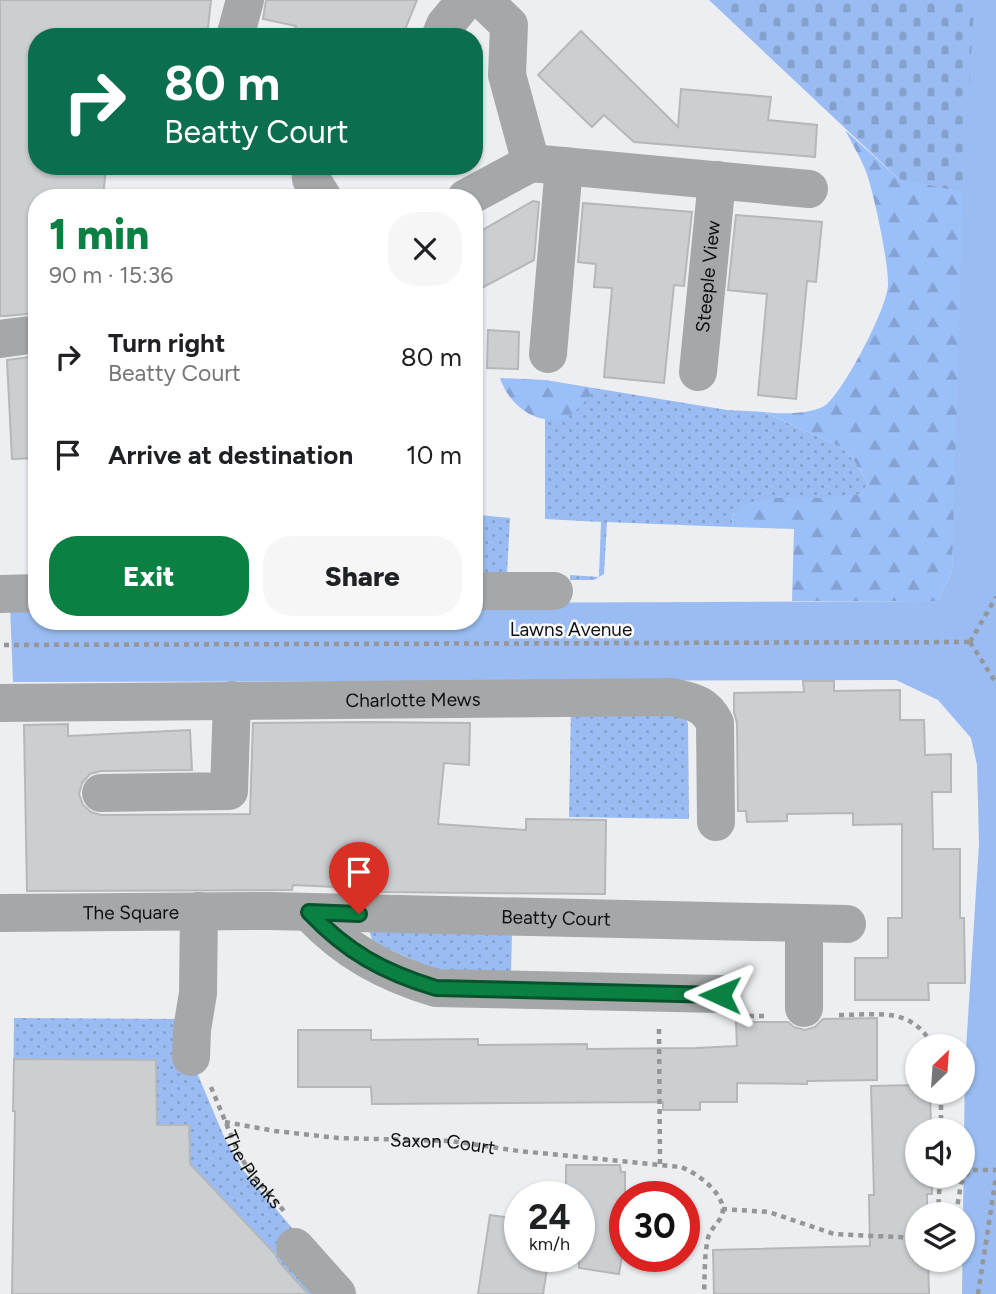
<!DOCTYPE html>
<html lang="en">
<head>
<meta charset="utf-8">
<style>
  :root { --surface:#fff; --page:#f6f6f6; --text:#202124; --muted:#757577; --accent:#0b8043 }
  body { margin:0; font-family:Figtree,sans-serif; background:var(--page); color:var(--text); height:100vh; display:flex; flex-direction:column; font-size:26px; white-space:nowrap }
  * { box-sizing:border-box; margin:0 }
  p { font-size:23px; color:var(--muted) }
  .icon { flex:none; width:38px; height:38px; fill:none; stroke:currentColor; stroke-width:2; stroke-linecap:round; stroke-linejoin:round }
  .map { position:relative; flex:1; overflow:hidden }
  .side { position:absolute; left:28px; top:189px; width:455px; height:441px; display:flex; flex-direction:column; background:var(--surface); border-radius:28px; box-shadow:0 2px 5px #0004 }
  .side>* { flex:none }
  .hud { position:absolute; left:28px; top:28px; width:455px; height:147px; border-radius:28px; box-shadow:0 2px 5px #0004; background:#0b6e4f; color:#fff; overflow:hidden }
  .needle { width:46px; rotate:25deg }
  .buttons { position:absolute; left:905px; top:1034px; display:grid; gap:14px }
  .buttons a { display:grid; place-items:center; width:70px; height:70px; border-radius:50%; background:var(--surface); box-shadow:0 2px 5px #0004; font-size:35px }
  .speed { position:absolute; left:504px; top:1181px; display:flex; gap:14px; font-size:35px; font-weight:700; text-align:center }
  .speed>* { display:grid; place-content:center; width:91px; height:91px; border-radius:50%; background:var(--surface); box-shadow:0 2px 5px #0004; line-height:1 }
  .speed small { font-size:18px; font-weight:400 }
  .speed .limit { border:10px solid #d22; background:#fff; color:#111 }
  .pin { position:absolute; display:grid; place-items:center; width:60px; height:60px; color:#fff; margin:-72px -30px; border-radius:50% 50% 50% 0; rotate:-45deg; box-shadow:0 0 7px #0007 }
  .pin .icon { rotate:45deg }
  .me { position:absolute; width:77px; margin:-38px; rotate:271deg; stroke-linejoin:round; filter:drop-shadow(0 0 5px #0008) }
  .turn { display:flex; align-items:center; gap:24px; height:147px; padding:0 21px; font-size:32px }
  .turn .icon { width:91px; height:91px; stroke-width:2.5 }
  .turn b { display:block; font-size:49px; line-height:60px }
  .round { display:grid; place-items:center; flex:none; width:74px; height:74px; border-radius:28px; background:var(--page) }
  .summary { display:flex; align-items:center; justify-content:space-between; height:119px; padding:0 21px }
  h1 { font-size:42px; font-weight:800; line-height:52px; color:var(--accent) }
  .cta { display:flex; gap:14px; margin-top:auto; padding:14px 21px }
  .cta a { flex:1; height:80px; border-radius:28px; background:var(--accent); color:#fff; font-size:28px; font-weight:800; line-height:80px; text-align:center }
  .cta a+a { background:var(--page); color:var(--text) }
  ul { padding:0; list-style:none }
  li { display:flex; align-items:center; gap:21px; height:98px; padding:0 21px }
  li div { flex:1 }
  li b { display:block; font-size:26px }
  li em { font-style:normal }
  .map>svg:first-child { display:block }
</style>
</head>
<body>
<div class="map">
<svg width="996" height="1294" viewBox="0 0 996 1294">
  <defs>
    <pattern id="grass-dots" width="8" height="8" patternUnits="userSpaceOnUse" patternTransform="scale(1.75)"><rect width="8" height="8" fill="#9abcf2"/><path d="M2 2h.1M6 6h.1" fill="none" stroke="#84a1ce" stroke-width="1.8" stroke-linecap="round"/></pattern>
    <pattern id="forest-firs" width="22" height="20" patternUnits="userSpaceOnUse" patternTransform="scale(1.75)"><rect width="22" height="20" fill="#9bbff8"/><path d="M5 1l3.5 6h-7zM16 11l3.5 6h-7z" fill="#84a3d4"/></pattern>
    <pattern id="cemetery-stones" width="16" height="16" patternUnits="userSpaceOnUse" patternTransform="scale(1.75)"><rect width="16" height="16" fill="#9abcf2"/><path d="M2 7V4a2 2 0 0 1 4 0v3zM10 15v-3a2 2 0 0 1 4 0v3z" fill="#84a1ce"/></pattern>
  </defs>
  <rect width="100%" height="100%" fill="#eceef1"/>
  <!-- grass -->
  <g fill="url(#grass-dots)">
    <polygon points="545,380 727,410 764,412 841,447 853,459 868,483 861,494 733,514 732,527 607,522 604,574 594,580 570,580 570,575 599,577 601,522 545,519"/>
    <polygon points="479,515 510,518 507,573 479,574 480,561 476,557"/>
    <polygon points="571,707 684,712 688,724 689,819 569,817"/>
    <polygon points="369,931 512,933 511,973 433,969 373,942"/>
    <polygon points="14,1018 184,1019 195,1068 225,1139 243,1170 298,1235 326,1294 97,1294 98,1111 13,1111"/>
  </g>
  <!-- forest -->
  <g fill="url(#forest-firs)">
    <path d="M942 0H996L954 523 952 571 938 601H792L794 529 732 527 733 515 747 503 772 498H823L861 494 868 483 853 459 841 447 764 412C779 414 814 415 827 404 845 388 887 309 888 285 889 264 873 188 865 169 859 155 852 143 845 130L899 179Z"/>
    <path d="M500 378 545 380 595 389C587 398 576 415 563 418 534 426 508 403 500 378Z"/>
  </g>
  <!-- cemetery -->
  <polygon fill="url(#cemetery-stones)" points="709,0 979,0 974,10 963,192 899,179"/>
  <!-- park -->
  <polygon fill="#9abcf2" points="979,0 996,0 996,1294 962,1294 965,1065 979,844 977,765 971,738 938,700 896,680 13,682 10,605 37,605 37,621 474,621 474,603 938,601 952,571 963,192 974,10"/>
  <!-- building -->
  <g fill="#cccfd2" stroke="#b5b7ba" stroke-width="2">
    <polygon points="0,0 211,0 207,37 37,37 37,166 106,166 103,198 37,198 37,313 5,316 0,316"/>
    <polygon points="266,0 417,0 402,37 293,37 296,26 263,19"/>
    <polygon points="581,31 678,127 681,89 771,97 768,120 817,125 815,157 634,142 604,115 592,127 538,75"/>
    <polygon points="533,201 539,202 534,260 474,292 474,235"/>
    <polygon points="583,203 692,212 684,286 674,285 664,383 604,377 612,288 594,287 596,264 578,262"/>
    <polygon points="736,215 822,222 816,282 807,281 796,399 758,395 767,294 728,290"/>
    <polygon points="488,330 519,332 518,369 487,368"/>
    <polygon points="37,356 37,458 12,459 7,360"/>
    <polygon points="803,681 834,681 834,691 900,690 900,720 924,720 925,755 951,754 951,792 932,792 933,849 960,849 960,918 964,918 965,983 928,983 929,1000 855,1000 855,958 888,958 888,918 902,918 902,824 853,825 853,813 787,814 787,821 747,822 746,811 738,811 737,723 734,712 734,693 804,692"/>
    <polygon points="369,722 470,723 469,765 444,763 438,824 526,830 526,819 606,820 605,894 379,892 380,889 293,885 292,890 27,891 24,725 68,724 68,736 190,730 192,770 101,771 90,774 82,783 79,794 83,805 91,812 101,815 250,814 253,723"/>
    <polygon points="877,1018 877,1080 807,1081 807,1084 737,1083 737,1102 700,1102 700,1110 663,1110 663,1102 372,1104 371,1087 298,1087 298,1030 371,1030 371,1040 478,1039 478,1045 587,1044 587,1049 696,1048 737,1046 736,1022 788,1022 794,1027 805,1030 815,1027 823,1019"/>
    <polygon points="14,1059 156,1060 157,1125 189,1125 190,1164 275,1254 279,1262 308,1294 12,1294 15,1111 13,1111"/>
    <polygon points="917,1085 917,1092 930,1092 931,1130 917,1130 917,1176 932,1176 932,1194 927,1194 927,1214 917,1214 917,1260 928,1260 929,1294 714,1294 713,1250 870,1246 869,1195 874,1195 871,1086"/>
    <polygon points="566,1165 620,1165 621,1172 625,1172 625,1238 619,1274 579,1268 579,1197 566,1197"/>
    <polygon points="490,1215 520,1219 520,1256 549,1256 543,1294 478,1294"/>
  </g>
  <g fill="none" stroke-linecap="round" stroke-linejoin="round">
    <!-- path -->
    <g stroke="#959698" stroke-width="4.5" stroke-dasharray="5 5" stroke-linecap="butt">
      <polyline points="970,642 996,597"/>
      <polyline points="970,642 996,683"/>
      <polyline points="4,645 970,642"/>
      <path d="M839 1015C879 1015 911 1006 933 1046"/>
      <polyline points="749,1016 768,1016"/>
      <polyline points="659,1029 660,1164"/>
      <path id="s1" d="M211 1087 238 1152 250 1172 284 1211"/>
      <path id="s2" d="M225 1122 275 1131 338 1138 451 1141 519 1151 681 1167C697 1173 728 1195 722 1215 719 1223 710 1229 708 1238 704 1256 705 1276 704 1294"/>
      <polyline points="941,1130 941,1092"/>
      <polyline points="722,1209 769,1212 834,1234 917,1238"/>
      <polyline points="938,1214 940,1176"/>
      <polyline points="956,1214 961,1184 970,1170 996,1170"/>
      <polyline points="978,1294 996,1177"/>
    </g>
    <!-- minor -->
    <g stroke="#a6a7a9" stroke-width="38">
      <polyline points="483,0 509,25 507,75 531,163"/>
      <polyline points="235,37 245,0"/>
      <polyline points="440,37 445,25 466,0"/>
      <polyline points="310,166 311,179 323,198"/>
      <polyline points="466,198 531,163 809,189"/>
      <polyline points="0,339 37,334"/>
      <polyline points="548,354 564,166"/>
      <path id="s3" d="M698 372 717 180"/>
      <polyline points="474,591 554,591"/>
      <polyline points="0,594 37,593"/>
      <path id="s4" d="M0 703 672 697C693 702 705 703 715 723L716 822"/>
      <polyline points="101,793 229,791 232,700"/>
      <path d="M309 912C345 951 386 973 436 988L720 994"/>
      <path id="s5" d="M0 913 269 911 847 924"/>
      <polyline points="804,1008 804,924"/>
      <polyline points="191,1057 192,1030 198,993 199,911"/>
      <polyline points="295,1247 337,1294"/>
    </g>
  </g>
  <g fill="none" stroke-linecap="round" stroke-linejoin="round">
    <defs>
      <path id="route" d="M359 914 309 912C347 952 383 972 436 988L720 995"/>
    </defs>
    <!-- route casing -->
    <use href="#route" stroke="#07532c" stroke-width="18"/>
    <!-- route -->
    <use href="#route" stroke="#0b8043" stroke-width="12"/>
  </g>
  <g text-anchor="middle" stroke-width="5" stroke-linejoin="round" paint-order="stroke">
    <!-- street labels -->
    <g font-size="19" fill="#0f1011" stroke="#f9fbff">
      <text dy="7" stroke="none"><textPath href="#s3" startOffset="96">Steeple View</textPath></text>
      <text x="571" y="636">Lawns Avenue</text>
      <text dy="7" stroke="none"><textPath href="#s4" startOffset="413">Charlotte Mews</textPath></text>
      <text dy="7" stroke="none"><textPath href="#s5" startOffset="131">The Square</textPath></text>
      <text dy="7" stroke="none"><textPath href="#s5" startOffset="556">Beatty Court</textPath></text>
      <text dy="7" stroke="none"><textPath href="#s2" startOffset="219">Saxon Court</textPath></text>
      <text dy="7" stroke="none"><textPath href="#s1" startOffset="93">The Planks</textPath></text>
    </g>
  </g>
</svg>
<div class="buttons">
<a><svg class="needle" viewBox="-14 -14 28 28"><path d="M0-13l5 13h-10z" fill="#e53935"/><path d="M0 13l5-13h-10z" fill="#757577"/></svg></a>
<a><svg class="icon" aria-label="sound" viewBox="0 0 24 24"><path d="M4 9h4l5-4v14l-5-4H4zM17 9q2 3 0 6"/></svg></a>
<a><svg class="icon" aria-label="layers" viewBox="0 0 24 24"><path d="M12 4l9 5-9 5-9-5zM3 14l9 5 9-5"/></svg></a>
</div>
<div class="speed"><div>24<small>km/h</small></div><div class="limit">30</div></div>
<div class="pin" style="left:359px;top:914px;background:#d93025"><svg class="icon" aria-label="arrive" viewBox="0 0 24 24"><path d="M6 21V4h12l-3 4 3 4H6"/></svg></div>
<svg class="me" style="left:720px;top:995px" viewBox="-20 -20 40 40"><path d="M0-17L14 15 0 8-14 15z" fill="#0b8043" stroke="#fff" stroke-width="4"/></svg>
<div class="hud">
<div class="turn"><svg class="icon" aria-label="right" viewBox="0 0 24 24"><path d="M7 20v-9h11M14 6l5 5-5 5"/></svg><div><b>80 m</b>Beatty Court</div></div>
</div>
<section class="side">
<div class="summary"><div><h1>1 min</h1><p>90 m · 15:36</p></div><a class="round"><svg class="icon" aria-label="close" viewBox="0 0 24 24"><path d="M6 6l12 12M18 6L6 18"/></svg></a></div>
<ul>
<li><svg class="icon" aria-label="right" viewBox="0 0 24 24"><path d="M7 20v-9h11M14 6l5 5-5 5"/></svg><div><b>Turn right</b><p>Beatty Court</p></div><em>80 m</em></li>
<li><svg class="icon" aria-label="arrive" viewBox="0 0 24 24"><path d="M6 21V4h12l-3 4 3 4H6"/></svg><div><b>Arrive at destination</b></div><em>10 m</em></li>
</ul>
<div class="cta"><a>Exit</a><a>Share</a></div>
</section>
</div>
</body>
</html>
